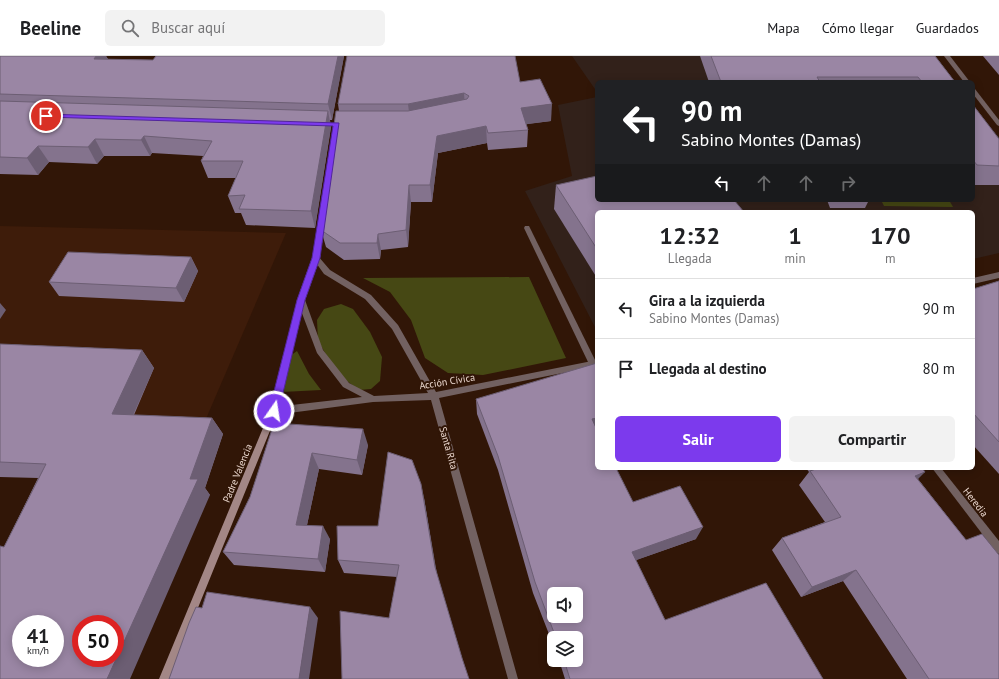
<!DOCTYPE html>
<html lang="es">
<head>
<meta charset="utf-8">
<style>
  :root { --surface:#fff; --page:#f2f2f2; --text:#202124; --muted:#757577; --line:#e0e0e0; --accent:#7c3aed }
  body { margin:0; font-family:"PT Sans",sans-serif; background:var(--page); color:var(--text); height:100vh; display:flex; flex-direction:column; font-size:15px; white-space:nowrap }
  * { box-sizing:border-box; margin:0 }
  p { font-size:13px; color:var(--muted) }
  .icon { flex:none; width:22px; height:22px; fill:none; stroke:currentColor; stroke-width:2; stroke-linecap:round; stroke-linejoin:round }
  .map { position:relative; flex:1; overflow:hidden }
  .side { position:absolute; left:595px; top:154px; width:380px; height:260px; display:flex; flex-direction:column; background:var(--surface); border-radius:6px; box-shadow:0 2px 10px #0003 }
  .side>* { flex:none }
  .banner { position:absolute; left:595px; top:24px; width:380px; height:122px; border-radius:6px; box-shadow:0 2px 10px #0003; background:#202124; color:#fff; overflow:hidden }
  .tools { position:absolute; left:547px; top:531px; display:grid; gap:8px }
  .tools a { display:grid; place-items:center; width:36px; height:36px; border-radius:6px; background:var(--surface); box-shadow:0 2px 10px #0003; font-size:20px }
  .speed { position:absolute; left:12px; top:559px; display:flex; gap:8px; font-size:20px; font-weight:700; text-align:center }
  .speed>* { display:grid; place-content:center; width:52px; height:52px; border-radius:50%; background:var(--surface); box-shadow:0 2px 10px #0003; line-height:1 }
  .speed small { font-size:10px; font-weight:400 }
  .speed .limit { border:6px solid #d22; background:#fff; color:#111 }
  .pin { position:absolute; display:grid; place-items:center; width:34px; height:34px; color:#fff; margin:-17px; border:2px solid #fff; border-radius:50%; box-shadow:0 1px 4px #0007 }
  .me { position:absolute; width:44px; margin:-22px; rotate:13deg; stroke-linejoin:round; filter:drop-shadow(0 0 3px #0008) }
  .turn { display:flex; align-items:center; gap:14px; height:84px; padding:0 20px; font-size:18px }
  .turn .icon { width:52px; height:52px; stroke-width:2.5 }
  .turn b { display:block; font-size:28px; line-height:34px }
  .lanes { display:flex; align-items:center; height:38px; padding:0 20px; background:#0003; justify-content:center; gap:20px; direction:ltr }
  .lanes .off { opacity:.35 }
  .eta { display:flex; justify-content:space-evenly; align-items:center; height:68px; text-align:center }
  .eta b { font-size:24px; font-weight:600; line-height:28px }
  .action { display:flex; gap:8px; margin-top:auto; padding:8px 20px }
  .action a { flex:1; height:46px; border-radius:6px; background:var(--accent); color:#fff; font-size:16px; font-weight:600; line-height:46px; text-align:center }
  .action a+a { background:var(--page); color:var(--text) }
  ul { padding:0; list-style:none }
  li { display:flex; align-items:center; gap:12px; height:60px; padding:0 20px; border-top:1px solid var(--line) }
  li div { flex:1 }
  li b { display:block; font-size:15px }
  li em { font-style:normal }
  header { display:flex; align-items:center; gap:24px; box-sizing:border-box; height:56px; padding:0 20px; background:var(--surface); border-bottom:1px solid var(--line) }
  header strong { font-size:19px }
  nav { display:flex; gap:22px; margin-inline-start:auto; font-size:14px }
  .search { width:280px; height:36px; background:var(--page); display:flex; align-items:center; gap:10px; box-sizing:border-box; padding:0 14px; border-radius:6px; color:var(--muted); font-size:15px }
  .map>svg:first-child { display:block }
</style>
</head>
<body>
<header>
<strong>Beeline</strong>
<div class="search"><svg class="icon" aria-label="search" viewBox="0 0 24 24"><circle cx="10" cy="10" r="6"/><path d="M15 15l6 6"/></svg>Buscar aquí</div>
<nav><a>Mapa</a><a>Cómo llegar</a><a>Guardados</a></nav>
</header>
<div class="map">
<svg width="999" height="623" viewBox="0 0 999 623">
  <rect width="100%" height="100%" fill="#311607"/>
  <!-- built -->
  <polygon fill="#3e1c0a" points="0,170 286,177 202,372 0,362"/>
  <!-- education -->
  <g fill="#32211a">
    <polygon points="572,0 933,0 954,26 597,26 597,36"/>
    <polygon points="597,41 597,144 973,144 973,49 999,81 999,197 973,203 973,156 597,156 597,275 525,135 572,120 558,49"/>
  </g>
  <!-- green -->
  <g fill="#464814">
    <polygon points="881,144 949,144 953,151 884,150"/>
    <polygon points="529,221 566,302 483,319 448,317 425,302 411,264 390,236 363,222"/>
    <polygon points="341,248 353,253 370,276 382,301 380,325 371,333 359,334 347,325 330,305 318,285 317,264 324,253"/>
    <polygon points="297,295 309,318 321,334 282,336 290,300"/>
  </g>
  <g fill="none" stroke-linecap="round" stroke-linejoin="round">
    <!-- service -->
    <polygon fill="#726161" fill-rule="evenodd" points="525,170 529,170 530,172 597,308 596,310 590,310 589,308 524,172"/>
    <!-- minor -->
    <g fill="#726161" fill-rule="evenodd">
      <polygon points="944,0 950,0 970,26 964,26"/>
      <polygon points="973,32 975,33 999,64 999,70 997,69 973,38"/>
      <polygon points="932,412 941,412 999,485 999,498 996,496"/>
    </g>
    <!-- tertiary -->
    <g fill="#726161" fill-rule="evenodd">
      <polygon points="314,200 318,200 330,214 371,239 398,269 436,336 597,304 597,310 439,342 518,623 508,623 431,344 373,346 274,359 271,357 270,355 271,353 274,351 362,341 343,331 317,297 297,244 301,241 305,244 323,294 349,327 374,340 428,337 392,273 365,243 324,218 314,204 312,202"/>
      <polygon points="999,216 999,222 973,228 973,222"/>
    </g>
    <!-- secondary -->
    <polygon fill="#a38786" fill-rule="evenodd" points="321,156 323,156 326,158 320,202 305,244 278,355 169,623 159,623 270,355 297,244 312,202"/>
  </g>
  <!-- wall -->
  <g fill="#84738d">
    <polygon points="0,0 106,0 108,3 153,4 156,0 344,0 332,64 330,64 331,71 315,172 246,169 241,157 235,157 228,140 236,122 208,122 201,105 203,100 152,97 150,100 104,100 97,108 49,106 38,119 0,118"/>
    <polygon points="700,0 935,0 955,26 709,26"/>
    <polygon points="983,0 999,0 999,19"/>
    <polygon points="520,26 551,65 526,68 528,74 527,91 488,94 487,87 438,97 432,146 411,146 408,191 381,194 380,203 344,204 326,191 321,174 339,55 338,48"/>
    <polygon points="973,49 999,83 999,129 973,129"/>
    <polygon points="556,129 597,156 597,222 554,153"/>
    <polygon points="827,144 869,144 865,152 830,152"/>
    <polygon points="191,201 198,215 184,246 59,240 49,226"/>
    <polygon points="999,225 999,418 973,389 973,233"/>
    <polygon points="0,288 142,294 154,312 134,359 212,362 223,378 205,432 210,439 4,491 38,422 0,421"/>
    <polygon points="476,343 597,412 633,446 696,483 636,504 665,564 823,623 565,623 559,604 576,604 576,582 554,582 554,591 533,537 498,414 477,358"/>
    <polygon points="274,367 368,389 362,419 319,413 307,469 330,483 325,516 234,509 223,496 250,441"/>
    <polygon points="806,412 922,412 918,423 966,484 999,623 907,623 843,525 801,541 772,494 782,482 825,466 799,429 809,416"/>
    <polygon points="424,442 436,516 462,602 389,562 397,521 344,517 338,504 378,470"/>
  </g>
  <!-- shaded-wall -->
  <g fill="#6c5e73">
    <polygon points="96,0 106,0 110,7 94,3"/>
    <polygon points="338,0 344,0 332,64 328,48"/>
    <polygon points="464,37 465,54 410,64 408,48"/>
    <polygon points="552,48 551,65 521,69 521,52"/>
    <polygon points="328,55 331,71 315,172 311,155"/>
    <polygon points="486,70 487,87 438,97 432,146 430,129 437,80"/>
    <polygon points="144,80 152,97 150,100 141,84"/>
    <polygon points="95,83 104,100 97,108 88,91"/>
    <polygon points="38,90 49,106 38,119 27,102"/>
    <polygon points="409,129 411,146 408,191 406,174"/>
    <polygon points="378,178 381,194 380,203 377,187"/>
    <polygon points="191,201 198,215 184,246 176,232"/>
    <polygon points="0,247 6,254 0,263"/>
    <polygon points="142,294 154,312 126,375 112,358"/>
    <polygon points="212,362 223,378 205,432 210,439 130,623 107,623 190,423"/>
    <polygon points="597,362 597,375 592,363"/>
    <polygon points="363,373 368,389 362,419 357,404"/>
    <polygon points="312,397 319,413 304,483 296,469"/>
    <polygon points="925,416 911,430 915,420"/>
    <polygon points="421,428 424,442 438,524 435,511"/>
    <polygon points="323,470 330,483 325,516 318,503"/>
    <polygon points="703,471 696,483 628,507 632,496"/>
    <polygon points="856,514 843,525 801,541 812,531"/>
    <polygon points="310,551 318,562 309,623 299,623"/>
  </g>
  <!-- building -->
  <g fill="#9a86a4" stroke="#6c5e73" fill-rule="evenodd">
    <polygon points="0,0 96,0 94,3 153,4 156,0 338,0 328,48 0,38"/>
    <polygon points="347,0 515,0 520,26 540,23 552,48 521,52 528,74 488,77 486,70 437,80 430,129 409,129 406,174 378,178 377,187 340,187 321,174 321,158 336,55 408,55 467,43 469,40 464,37 408,48 338,48"/>
    <polygon points="711,0 935,0 955,26 922,26 918,21 817,21 820,26 721,26"/>
    <polygon points="0,45 328,55 311,155 239,153 245,139 228,140 243,105 201,105 212,85 144,80 141,84 95,83 88,91 38,90 27,102 0,101"/>
    <polygon points="973,49 999,83 999,110 977,109 973,104"/>
    <polygon points="597,120 597,144 734,144 744,156 597,156 597,193 556,129"/>
    <polygon points="68,196 191,201 176,232 49,226"/>
    <polygon points="999,225 999,386 973,357 973,233"/>
    <path d="M0 288 142 294 112 358 212 362 190 423H198L107 623H0V490L4 491 46 408 0 406ZM21 568H55V602H21ZM81 568H115V602H81Z"/>
    <path d="M597 307V362L592 363 597 374V412H616L633 446 680 430 703 471 632 496 665 564 766 527 823 623H570L564 604H576V582H556L535 526 498 400 476 343ZM554 538H576V560H554Z"/>
    <polygon points="274,367 363,373 357,404 312,397 296,469 323,470 318,503 223,496 250,441"/>
    <polygon points="388,396 412,404 421,428 435,511 462,602 469,623 342,623 340,555 389,562 399,509 338,504 337,470 378,470"/>
    <polygon points="819,412 922,412 925,416 915,420 966,484 982,478 999,499 999,623 929,623 856,514 812,531 782,482 841,461 810,415"/>
    <polygon points="207,536 310,551 299,623 169,623 189,567 196,551 202,552"/>
  </g>
  <!-- route -->
  <polygon fill="#7c3aed" stroke="#51269a" points="44,58 339,67 320,202 305,244 278,358 271,358 269,355 297,244 312,202 333,70 46,61 43,60"/>
  <g text-anchor="middle" stroke-width="4" stroke-linejoin="round" paint-order="stroke">
    <!-- street labels -->
    <g font-size="10" fill="#ebd8cf" stroke="#311607">
      <text transform="translate(447 325) rotate(-9)" y="4">Acción Cívica</text>
      <text transform="translate(449 392) rotate(74)" y="4">Santa Rita</text>
      <text transform="translate(237 417) rotate(-68)" y="4">Padre Valencia</text>
      <text transform="translate(976 446) rotate(52)" y="4">Heredia</text>
    </g>
  </g>
</svg>
<div class="tools">
<a><svg class="icon" aria-label="sound" viewBox="0 0 24 24"><path d="M4 9h4l5-4v14l-5-4H4zM17 9q2 3 0 6"/></svg></a>
<a><svg class="icon" aria-label="layers" viewBox="0 0 24 24"><path d="M12 4l9 5-9 5-9-5zM3 14l9 5 9-5"/></svg></a>
</div>
<div class="speed"><div>41<small>km/h</small></div><div class="limit">50</div></div>
<div class="pin" style="left:46px;top:60px;background:#d93025"><svg class="icon" aria-label="arrive" viewBox="0 0 24 24"><path d="M6 21V4h12l-3 4 3 4H6"/></svg></div>
<svg class="me" style="left:274px;top:355px" viewBox="-20 -20 40 40"><circle r="17" fill="#7c3aed" stroke="#fff" stroke-width="3"/><path d="M0-11L8 9 0 5-8 9z" fill="#fff"/></svg>
<div class="banner">
<div class="turn"><svg class="icon" aria-label="left" viewBox="0 0 24 24"><path d="M17 20v-9H6M10 6l-5 5 5 5"/></svg><div><b>90 m</b>Sabino Montes (Damas)</div></div>
<div class="lanes"><svg class="icon" aria-label="left" viewBox="0 0 24 24"><path d="M17 20v-9H6M10 6l-5 5 5 5"/></svg><svg class="icon off" aria-label="ahead" viewBox="0 0 24 24"><path d="M12 20V5M6 11l6-6 6 6"/></svg><svg class="icon off" aria-label="ahead" viewBox="0 0 24 24"><path d="M12 20V5M6 11l6-6 6 6"/></svg><svg class="icon off" aria-label="right" viewBox="0 0 24 24"><path d="M7 20v-9h11M14 6l5 5-5 5"/></svg></div>
</div>
<section class="side">
<div class="eta">
<div><b>12:32</b><p>Llegada</p></div>
<div><b>1</b><p>min</p></div>
<div><b>170</b><p>m</p></div>
</div>
<ul>
<li><svg class="icon" aria-label="left" viewBox="0 0 24 24"><path d="M17 20v-9H6M10 6l-5 5 5 5"/></svg><div><b>Gira a la izquierda</b><p>Sabino Montes (Damas)</p></div><em>90 m</em></li>
<li><svg class="icon" aria-label="arrive" viewBox="0 0 24 24"><path d="M6 21V4h12l-3 4 3 4H6"/></svg><div><b>Llegada al destino</b></div><em>80 m</em></li>
</ul>
<div class="action"><a>Salir</a><a>Compartir</a></div>
</section>
</div>
</body>
</html>
